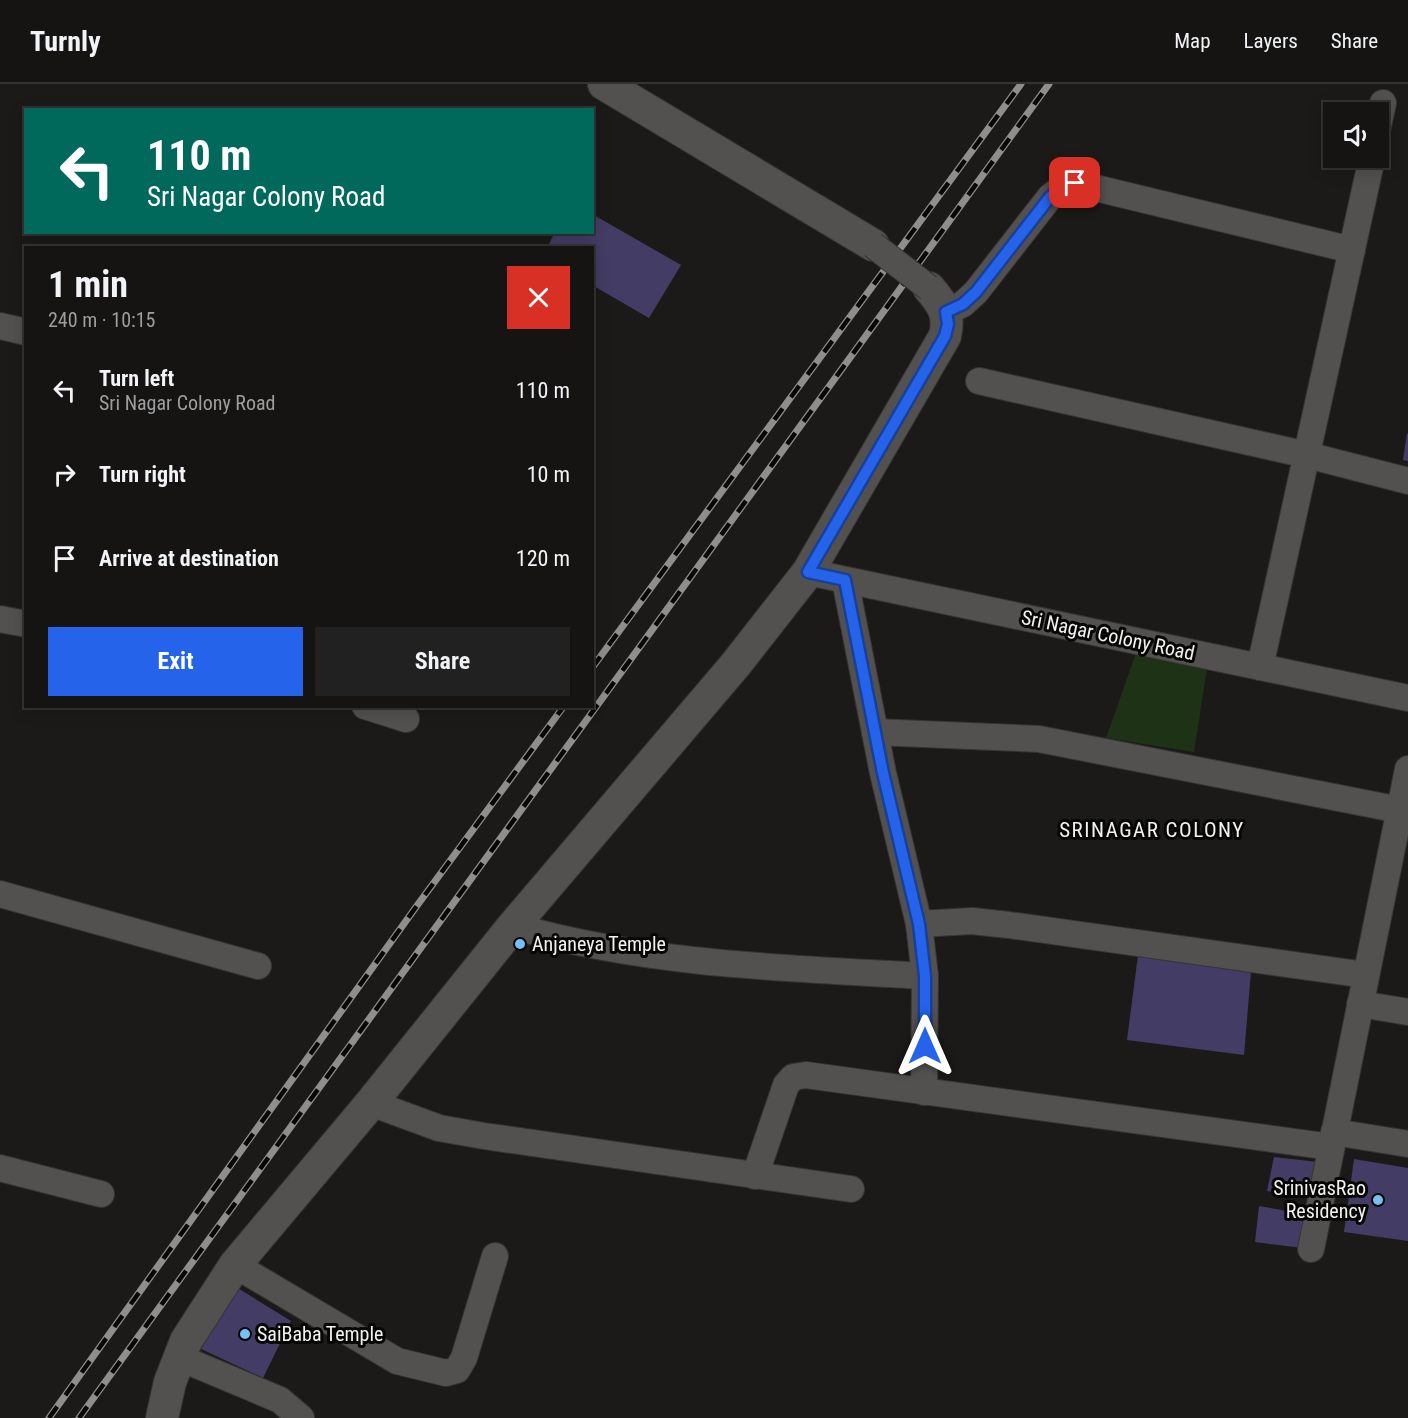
<!DOCTYPE html>
<html lang="en">
<head>
<meta charset="utf-8">
<style>
  :root { --surface:#151413; --page:#222121; --text:#f1f3f6; --muted:#9d9ea0; --line:#343333; --accent:#2563eb }
  body { margin:0; font-family:"Roboto Condensed",sans-serif; background:var(--page); color:var(--text); height:100vh; display:flex; flex-direction:column; font-size:22px; white-space:nowrap }
  * { box-sizing:border-box; margin:0 }
  p { font-size:20px; color:var(--muted) }
  .icon { flex:none; width:33px; height:33px; fill:none; stroke:currentColor; stroke-width:2; stroke-linecap:round; stroke-linejoin:round }
  .map { position:relative; flex:1; overflow:hidden }
  .drawer { position:absolute; left:24px; top:162px; width:570px; height:462px; display:flex; flex-direction:column; background:var(--surface); border-radius:0px; box-shadow:0 3px 15px #0003,0 0 0 2px var(--line) }
  .drawer>* { flex:none }
  .guide { position:absolute; left:24px; top:24px; width:570px; height:126px; border-radius:0px; box-shadow:0 3px 15px #0003,0 0 0 2px var(--line); background:#00695c; color:#fff; overflow:hidden }
  .tools { position:absolute; left:1323px; top:18px; display:grid; gap:12px }
  .tools a { display:grid; place-items:center; width:66px; height:66px; border-radius:0px; background:var(--surface); box-shadow:0 3px 15px #0003,0 0 0 2px var(--line); font-size:30px }
  .pin { position:absolute; display:grid; place-items:center; width:51px; height:51px; color:#fff; margin:-26px; border-radius:12px; box-shadow:0 3px 9px #0006 }
  .me { position:absolute; width:66px; margin:-33px; rotate:0deg; stroke-linejoin:round; filter:drop-shadow(0 0 4px #0008) }
  .turn { display:flex; align-items:center; gap:21px; height:126px; padding:0 24px; font-size:27px }
  .turn .icon { width:78px; height:78px; stroke-width:2.5 }
  .turn b { display:block; font-size:42px; line-height:51px }
  .round { display:grid; place-items:center; flex:none; width:63px; height:63px; border-radius:0px; background:var(--page) }
  .summary { display:flex; align-items:center; justify-content:space-between; height:102px; padding:0 24px }
  h1 { font-size:36px; font-weight:700; line-height:45px }
  .button { display:flex; gap:12px; margin-top:auto; padding:12px 24px }
  .button a { flex:1; height:69px; border-radius:0px; background:var(--accent); color:#fff; font-size:24px; font-weight:700; line-height:69px; text-align:center }
  .button a+a { background:var(--page); color:var(--text) }
  ul { padding:0; list-style:none }
  li { display:flex; align-items:center; gap:18px; height:84px; padding:0 24px }
  li div { flex:1 }
  li b { display:block; font-size:22px }
  li em { font-style:normal }
  header { display:flex; align-items:center; gap:36px; box-sizing:border-box; height:84px; padding:0 30px; background:var(--surface); border-bottom:2px solid var(--line) }
  header strong { font-size:28px }
  nav { display:flex; gap:33px; margin-inline-start:auto; font-size:21px }
  .map>svg:first-child { display:block }
</style>
</head>
<body>
<header>
<strong>Turnly</strong>
<nav><a>Map</a><a>Layers</a><a>Share</a></nav>
</header>
<div class="map">
<svg width="1408" height="1334" viewBox="0 0 1408 1334">
  <rect width="100%" height="100%" fill="#1c1a19"/>
  <!-- green -->
  <polygon fill="#1e3216" points="1136,569 1207,584 1194,668 1106,654"/>
  <!-- building -->
  <g fill="#433c65">
    <polygon points="592,130 681,181 649,234 592,201 592,164 547,164 555,148 592,148"/>
    <polygon points="1407,349 1408,350 1408,377 1403,376"/>
    <polygon points="1138,871 1251,888 1244,971 1127,956"/>
    <polygon points="1274,1073 1318,1078 1312,1113 1267,1107"/>
    <polygon points="1354,1075 1408,1084 1408,1157 1344,1148"/>
    <polygon points="1259,1122 1309,1131 1303,1164 1255,1158"/>
    <polygon points="236,1203 291,1237 263,1294 197,1263"/>
  </g>
  <g fill="none" stroke-linecap="round" stroke-linejoin="round">
    <defs>
      <g id="minor">
        <polyline points="1378,42 1383,19"/>
        <polyline points="946,228 963,220 976,208 1050,113 1064,102 1075,99 1352,166"/>
        <polyline points="0,242 26,248"/>
        <polyline points="979,297 1307,371 1408,397"/>
        <polyline points="808,488 1408,614"/>
        <polyline points="845,496 883,689 919,840 925,892 924,1008"/>
        <polyline points="0,535 26,540"/>
        <polyline points="1260,583 1372,74"/>
        <polyline points="365,622 406,635"/>
        <polyline points="875,648 1039,655 1400,726"/>
        <polyline points="0,810 258,882"/>
        <polyline points="919,840 972,837 1009,841 1366,891"/>
        <path d="M513 842C648 881 787 884 925 892"/>
        <polyline points="1360,920 1408,928"/>
        <polyline points="371,1019 439,1044 484,1052 851,1105"/>
        <polyline points="1334,1048 1408,1060"/>
        <polyline points="0,1084 101,1110"/>
        <polyline points="755,1092 786,1001 793,993 806,991 1331,1063"/>
        <polyline points="1311,1165 1408,685"/>
        <polyline points="235,1181 397,1277 446,1289 457,1286 464,1274 495,1172"/>
        <polyline points="178,1273 280,1316 301,1334"/>
      </g>
      <g id="tertiary">
        <polyline points="604,0 873,161"/>
        <path d="M162 1334 170 1298 186 1257 235 1181 371 1019 513 842 736 580 808 488 945 252C950 231 943 220 929 204"/>
      </g>
    </defs>
    <!-- minor casing -->
    <use href="#minor" stroke="#363434" stroke-width="28"/>
    <!-- tertiary casing -->
    <use href="#tertiary" stroke="#363434" stroke-width="34"/>
    <!-- minor -->
    <use href="#minor" stroke="#53514f" stroke-width="26"/>
    <!-- tertiary -->
    <use href="#tertiary" stroke="#53514f" stroke-width="32"/>
    <defs>
      <g id="rail">
        <polyline points="592,584 1021,0"/>
        <polyline points="49,1334 416,823 564,622"/>
        <polyline points="79,1334 1049,0"/>
      </g>
    </defs>
    <!-- rail casing -->
    <use href="#rail" stroke="#8f8e8d" stroke-width="7"/>
    <!-- rail -->
    <use href="#rail" stroke="#060605" stroke-width="4.5" stroke-dasharray="14" stroke-linecap="butt"/>
    <defs>
      <polyline id="minor-bridge" points="873,161 929,204"/>
    </defs>
    <!-- minor-bridge casing -->
    <use href="#minor-bridge" stroke="#363434" stroke-width="28" stroke-linecap="butt"/>
    <!-- minor-bridge -->
    <use href="#minor-bridge" stroke="#53514f" stroke-width="26"/>
  </g>
  <g fill="none" stroke-linecap="round" stroke-linejoin="round">
    <defs>
      <polyline id="route" points="925,962 925,892 919,840 883,689 845,496 808,488 945,252 948,240 946,228 963,220 976,208 1050,113 1064,102 1075,99"/>
    </defs>
    <!-- route casing -->
    <use href="#route" stroke="#184099" stroke-width="15"/>
    <!-- route -->
    <use href="#route" stroke="#2563eb" stroke-width="10"/>
  </g>
  <!-- markers -->
  <g fill="#75c0f6" stroke="#060605" stroke-width="2">
    <circle cx="520" cy="860" r="6"/>
    <circle cx="1378" cy="1116" r="6"/>
    <circle cx="245" cy="1250" r="6"/>
  </g>
  <g text-anchor="middle" stroke-width="6" stroke-linejoin="round" paint-order="stroke">
    <!-- street labels -->
    <g font-size="20" fill="#f2f1f0" stroke="#060605">
      <text transform="translate(1108 551) rotate(12)" y="7">Sri Nagar Colony Road</text>
    </g>
    <!-- poi labels -->
    <g font-size="20" fill="#f2f1f0" stroke="#060605" text-anchor="start">
      <text x="532" y="867">Anjaneya Temple</text>
      <text x="1366" y="1111" text-anchor="end">SrinivasRao<tspan x="1366" dy="23">Residency</tspan></text>
      <text x="257" y="1257">SaiBaba Temple</text>
    </g>
    <!-- neighbourhood labels -->
    <g font-size="21" letter-spacing="1.5" fill="#f2f1f0" stroke="#060605">
      <text x="1152" y="753">SRINAGAR COLONY</text>
    </g>
  </g>
</svg>
<div class="tools">
<a><svg class="icon" aria-label="sound" viewBox="0 0 24 24"><path d="M4 9h4l5-4v14l-5-4H4zM17 9q2 3 0 6"/></svg></a>
</div>
<div class="pin" style="left:1075px;top:99px;background:#d93025"><svg class="icon" aria-label="arrive" viewBox="0 0 24 24"><path d="M6 21V4h12l-3 4 3 4H6"/></svg></div>
<svg class="me" style="left:925px;top:962px" viewBox="-20 -20 40 40"><path d="M0-17L14 15 0 8-14 15z" fill="#2563eb" stroke="#fff" stroke-width="4"/></svg>
<div class="guide">
<div class="turn"><svg class="icon" aria-label="left" viewBox="0 0 24 24"><path d="M17 20v-9H6M10 6l-5 5 5 5"/></svg><div><b>110 m</b>Sri Nagar Colony Road</div></div>
</div>
<section class="drawer">
<div class="summary"><div><h1>1 min</h1><p>240 m · 10:15</p></div><a class="round" style="background:#d93025;color:#fff"><svg class="icon" aria-label="close" viewBox="0 0 24 24"><path d="M6 6l12 12M18 6L6 18"/></svg></a></div>
<ul>
<li><svg class="icon" aria-label="left" viewBox="0 0 24 24"><path d="M17 20v-9H6M10 6l-5 5 5 5"/></svg><div><b>Turn left</b><p>Sri Nagar Colony Road</p></div><em>110 m</em></li>
<li><svg class="icon" aria-label="right" viewBox="0 0 24 24"><path d="M7 20v-9h11M14 6l5 5-5 5"/></svg><div><b>Turn right</b></div><em>10 m</em></li>
<li><svg class="icon" aria-label="arrive" viewBox="0 0 24 24"><path d="M6 21V4h12l-3 4 3 4H6"/></svg><div><b>Arrive at destination</b></div><em>120 m</em></li>
</ul>
<div class="button"><a>Exit</a><a>Share</a></div>
</section>
</div>
</body>
</html>
